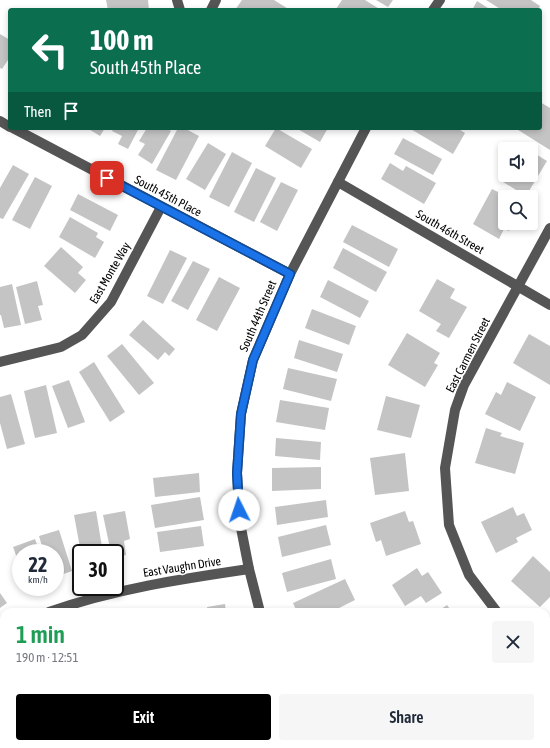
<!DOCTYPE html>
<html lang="en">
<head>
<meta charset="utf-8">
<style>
  :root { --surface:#fff; --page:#f6f6f7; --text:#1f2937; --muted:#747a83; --accent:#000 }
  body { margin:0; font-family:"Asap Condensed",sans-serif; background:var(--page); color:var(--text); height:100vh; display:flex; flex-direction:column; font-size:15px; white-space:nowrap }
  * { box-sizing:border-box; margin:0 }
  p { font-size:13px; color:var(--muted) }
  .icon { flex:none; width:22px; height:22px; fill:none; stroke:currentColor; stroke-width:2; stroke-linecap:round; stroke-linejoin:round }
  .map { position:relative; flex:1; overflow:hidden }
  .sheet { position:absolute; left:0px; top:608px; width:550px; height:140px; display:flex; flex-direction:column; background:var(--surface); border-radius:12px 12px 0 0; box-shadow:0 2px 6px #0003 }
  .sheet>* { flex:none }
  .guide { position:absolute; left:8px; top:8px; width:534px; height:122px; border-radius:4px; box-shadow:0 2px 6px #0003; background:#0b6e4f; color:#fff; overflow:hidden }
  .controls { position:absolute; left:498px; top:142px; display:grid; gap:8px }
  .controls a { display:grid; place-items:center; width:40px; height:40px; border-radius:4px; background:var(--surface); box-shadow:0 2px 6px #0003; font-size:20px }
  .speed { position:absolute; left:12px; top:544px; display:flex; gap:8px; font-size:20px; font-weight:700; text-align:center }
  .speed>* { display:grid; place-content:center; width:52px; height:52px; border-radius:50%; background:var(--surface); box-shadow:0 2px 6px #0003; line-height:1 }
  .speed small { font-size:10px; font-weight:400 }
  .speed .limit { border:2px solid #111; border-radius:6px; background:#fff; color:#111 }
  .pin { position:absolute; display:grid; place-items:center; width:34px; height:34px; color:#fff; margin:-17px; border-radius:8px; box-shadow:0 2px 6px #0006 }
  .me { position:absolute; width:44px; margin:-22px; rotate:356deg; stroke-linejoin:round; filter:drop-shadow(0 0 3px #0008) }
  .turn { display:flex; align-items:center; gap:14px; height:84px; padding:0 16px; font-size:18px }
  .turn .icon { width:52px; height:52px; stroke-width:2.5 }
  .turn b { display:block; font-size:28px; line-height:34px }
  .then { display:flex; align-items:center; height:38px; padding:0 16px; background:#0003; gap:8px; font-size:15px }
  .round { display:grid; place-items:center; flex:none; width:42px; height:42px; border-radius:4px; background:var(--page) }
  .headline { display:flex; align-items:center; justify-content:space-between; height:68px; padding:0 16px }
  h1 { font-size:24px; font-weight:600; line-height:30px; color:#1e9e55 }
  .primary-button { display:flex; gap:8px; margin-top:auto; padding:8px 16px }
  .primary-button a { flex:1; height:46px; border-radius:4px; background:var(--accent); color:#fff; font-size:16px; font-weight:600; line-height:46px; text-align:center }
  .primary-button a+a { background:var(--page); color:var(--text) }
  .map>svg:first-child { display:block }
</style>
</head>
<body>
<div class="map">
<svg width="550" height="748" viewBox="0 0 550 748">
  <rect width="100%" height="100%" fill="#fff"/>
  <!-- building -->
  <g fill="#c4c4c4">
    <polygon points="106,0 148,0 149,10 108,10"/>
    <polygon points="242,0 274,0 290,10 235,10"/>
    <polygon points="342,0 365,0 381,10 338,10 336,9"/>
    <polygon points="376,0 393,0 388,7"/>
    <polygon points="486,0 531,0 540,6 538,10 502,10"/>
    <polygon points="477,1 491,10 472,10"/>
    <polygon points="0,34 10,40 10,57 2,69 0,68"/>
    <polygon points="540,102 550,108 550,150 515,128 540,128"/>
    <polygon points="87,128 105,128 100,136"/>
    <polygon points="114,128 139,128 128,149 118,144 122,136 112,131"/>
    <polygon points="147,128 166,128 171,131 152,164 138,155 145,144 139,141"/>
    <polygon points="178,128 184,128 199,136 176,180 156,170"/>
    <polygon points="276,128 312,149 301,168 265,146"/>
    <polygon points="296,128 328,128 320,142"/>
    <polygon points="409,128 457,128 465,133 453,154"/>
    <polygon points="403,138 442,159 433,175 394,154"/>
    <polygon points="208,143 226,154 205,190 186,179"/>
    <polygon points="519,143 528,149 516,149"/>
    <polygon points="531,151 547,161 526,196 498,179 505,167 505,175 531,175"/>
    <polygon points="232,152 252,163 229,207 209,197"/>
    <polygon points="390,163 403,171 406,166 436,183 424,204 381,179"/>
    <polygon points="13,165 29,174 3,219 0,218 0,188"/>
    <polygon points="256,168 276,178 254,222 234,212"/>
    <polygon points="35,177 52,186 30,229 12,220"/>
    <polygon points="281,182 298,190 277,231 260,222"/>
    <polygon points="492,189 508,197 505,197 505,223 513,223 509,231 504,229 499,239 473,224"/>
    <polygon points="78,194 118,215 110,231 70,210"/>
    <polygon points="70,217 98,233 96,237 104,242 95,258 59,237"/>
    <polygon points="352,225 398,249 389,267 343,242"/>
    <polygon points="61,247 83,267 78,273 86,280 75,293 44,266"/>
    <polygon points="343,248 387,272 376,292 333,268"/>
    <polygon points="170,250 187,258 163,304 147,296"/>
    <polygon points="193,261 210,269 188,310 171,301"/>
    <polygon points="219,277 240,288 217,331 196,320"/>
    <polygon points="437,279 455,289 450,298 467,307 449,338 436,331 441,324 419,311"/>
    <polygon points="328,280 369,301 360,318 320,297"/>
    <polygon points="37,281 43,305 38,306 42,320 25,324 16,287"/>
    <polygon points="12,284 21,325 4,328 1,315 0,315 0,287"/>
    <polygon points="312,309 356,326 349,345 305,328"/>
    <polygon points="143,320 175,349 169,356 165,352 158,360 129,335"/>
    <polygon points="407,333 440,353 434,363 438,365 425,387 388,365"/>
    <polygon points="529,334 550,346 550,385 513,363"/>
    <polygon points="299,340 343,354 337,372 294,358"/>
    <polygon points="122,344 154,383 139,395 107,356"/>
    <polygon points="94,362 125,412 110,422 79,372"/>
    <polygon points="288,368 337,379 331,401 283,389"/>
    <polygon points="69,380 85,422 68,428 52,386"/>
    <polygon points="507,382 536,397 520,431 485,414 496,392 501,395"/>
    <polygon points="46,385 57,433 35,438 24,391"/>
    <polygon points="11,394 25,444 7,449 0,423 0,397"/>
    <polygon points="386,396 420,405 411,438 377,430"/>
    <polygon points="280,400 329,408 325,430 276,422"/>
    <polygon points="486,428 502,433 500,436 524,443 515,474 475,463"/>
    <polygon points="276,438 321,442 320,460 275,456"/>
    <polygon points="405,453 409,491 375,495 370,458"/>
    <polygon points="321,467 321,489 272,491 272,468"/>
    <polygon points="199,473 200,492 155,497 153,478"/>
    <polygon points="200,497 204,520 155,528 151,505"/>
    <polygon points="326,500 328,517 277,525 275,507"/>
    <polygon points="513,507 517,516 524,513 532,530 516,538 518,542 496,553 481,522"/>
    <polygon points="96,511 103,553 81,553 74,515"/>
    <polygon points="125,511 130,539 124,541 126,555 115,557 115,553 111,553 103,515"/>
    <polygon points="405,511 409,522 413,521 421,544 386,556 381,540 376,542 370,523"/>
    <polygon points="326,525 331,545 282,557 278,537"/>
    <polygon points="201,526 204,546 160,552 157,532"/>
    <polygon points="59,530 72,571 55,577 55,553 44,553 39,536"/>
    <polygon points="35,539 40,553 21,553 21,569 13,547"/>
    <polygon points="533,556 550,572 550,597 540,607 511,581"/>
    <polygon points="331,559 336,579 287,592 282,573"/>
    <polygon points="417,568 422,576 428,572 442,593 426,603 421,596 405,606 392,585"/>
    <polygon points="345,579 355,600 331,612 297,612 293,603"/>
    <polygon points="0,593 7,603 0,608"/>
    <polygon points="225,604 226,612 208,612 207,607"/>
    <polygon points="447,605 452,612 437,612"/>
    <polygon points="550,728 550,748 549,748 544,744 546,744 546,734"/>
    <polygon points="125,744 147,744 144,748 121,748"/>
    <polygon points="160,744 167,744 172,748 157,748"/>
    <polygon points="245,744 279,744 272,748 238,748"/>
    <polygon points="382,744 414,744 410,748 383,748 380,746"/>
    <polygon points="421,744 445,744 442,748 418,748"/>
  </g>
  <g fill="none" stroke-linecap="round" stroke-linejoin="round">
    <!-- minor -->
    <g stroke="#555" stroke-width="10">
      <polyline points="177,0 180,10"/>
      <polyline points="211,10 216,0"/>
      <polyline points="433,10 440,0"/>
      <polyline points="0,121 10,127"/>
      <polyline points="13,128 290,274"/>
      <polyline points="338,182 550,305"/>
      <polyline points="0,362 61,347 82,335 111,302 161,207"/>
      <path d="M49 612C114 589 181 579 249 569"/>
      <polyline points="260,612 249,569 240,523 237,473 241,414 253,360 290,274 366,128"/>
      <polyline points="497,612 469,575 449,525 445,468 455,410 464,385 550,228"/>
      <polyline points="0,644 4,641"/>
      <polyline points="546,658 550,661"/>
      <polyline points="0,704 4,708"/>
      <polyline points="47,744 52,748"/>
      <polyline points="333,744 336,748"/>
    </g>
  </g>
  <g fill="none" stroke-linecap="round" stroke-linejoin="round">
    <defs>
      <polyline id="route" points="107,178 290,274 253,360 241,414 237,473 239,510"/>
    </defs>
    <!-- route casing -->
    <use href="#route" stroke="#114b97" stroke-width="10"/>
    <!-- route -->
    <use href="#route" stroke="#1a73e8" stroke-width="7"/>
  </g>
  <g text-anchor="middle" stroke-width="3.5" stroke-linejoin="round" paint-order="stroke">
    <!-- street labels -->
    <g font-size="12" fill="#000" stroke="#fff">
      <text transform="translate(168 196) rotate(28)" y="4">South 45th Place</text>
      <text transform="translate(450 232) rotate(30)" y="4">South 46th Street</text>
      <text transform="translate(110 273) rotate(-60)" y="4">East Monte Way</text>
      <text transform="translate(258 316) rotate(-67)" y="4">South 44th Street</text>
      <text transform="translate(468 355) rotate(-63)" y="4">East Carmen Street</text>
      <text transform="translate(182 567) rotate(-9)" y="4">East Vaughn Drive</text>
    </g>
  </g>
</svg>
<div class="controls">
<a><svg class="icon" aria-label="sound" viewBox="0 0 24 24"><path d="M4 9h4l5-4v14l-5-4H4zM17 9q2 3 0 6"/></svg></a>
<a><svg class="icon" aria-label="search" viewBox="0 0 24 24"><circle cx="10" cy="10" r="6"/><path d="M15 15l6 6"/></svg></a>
</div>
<div class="speed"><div>22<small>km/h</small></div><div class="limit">30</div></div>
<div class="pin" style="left:107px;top:178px;background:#d93025"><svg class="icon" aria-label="arrive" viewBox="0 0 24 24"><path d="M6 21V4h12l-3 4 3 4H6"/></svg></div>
<svg class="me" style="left:239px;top:510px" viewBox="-20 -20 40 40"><circle r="19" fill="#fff"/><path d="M0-13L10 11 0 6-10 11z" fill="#1a73e8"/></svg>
<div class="guide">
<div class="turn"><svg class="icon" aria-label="left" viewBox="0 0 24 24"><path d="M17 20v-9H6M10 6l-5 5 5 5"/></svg><div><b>100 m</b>South 45th Place</div></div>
<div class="then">Then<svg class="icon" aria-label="arrive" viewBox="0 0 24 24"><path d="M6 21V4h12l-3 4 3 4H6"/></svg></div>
</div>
<section class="sheet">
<div class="headline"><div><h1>1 min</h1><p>190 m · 12:51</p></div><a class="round"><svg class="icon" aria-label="close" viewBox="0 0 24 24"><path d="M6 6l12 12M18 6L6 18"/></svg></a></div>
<div class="primary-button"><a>Exit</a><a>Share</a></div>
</section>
</div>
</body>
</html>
